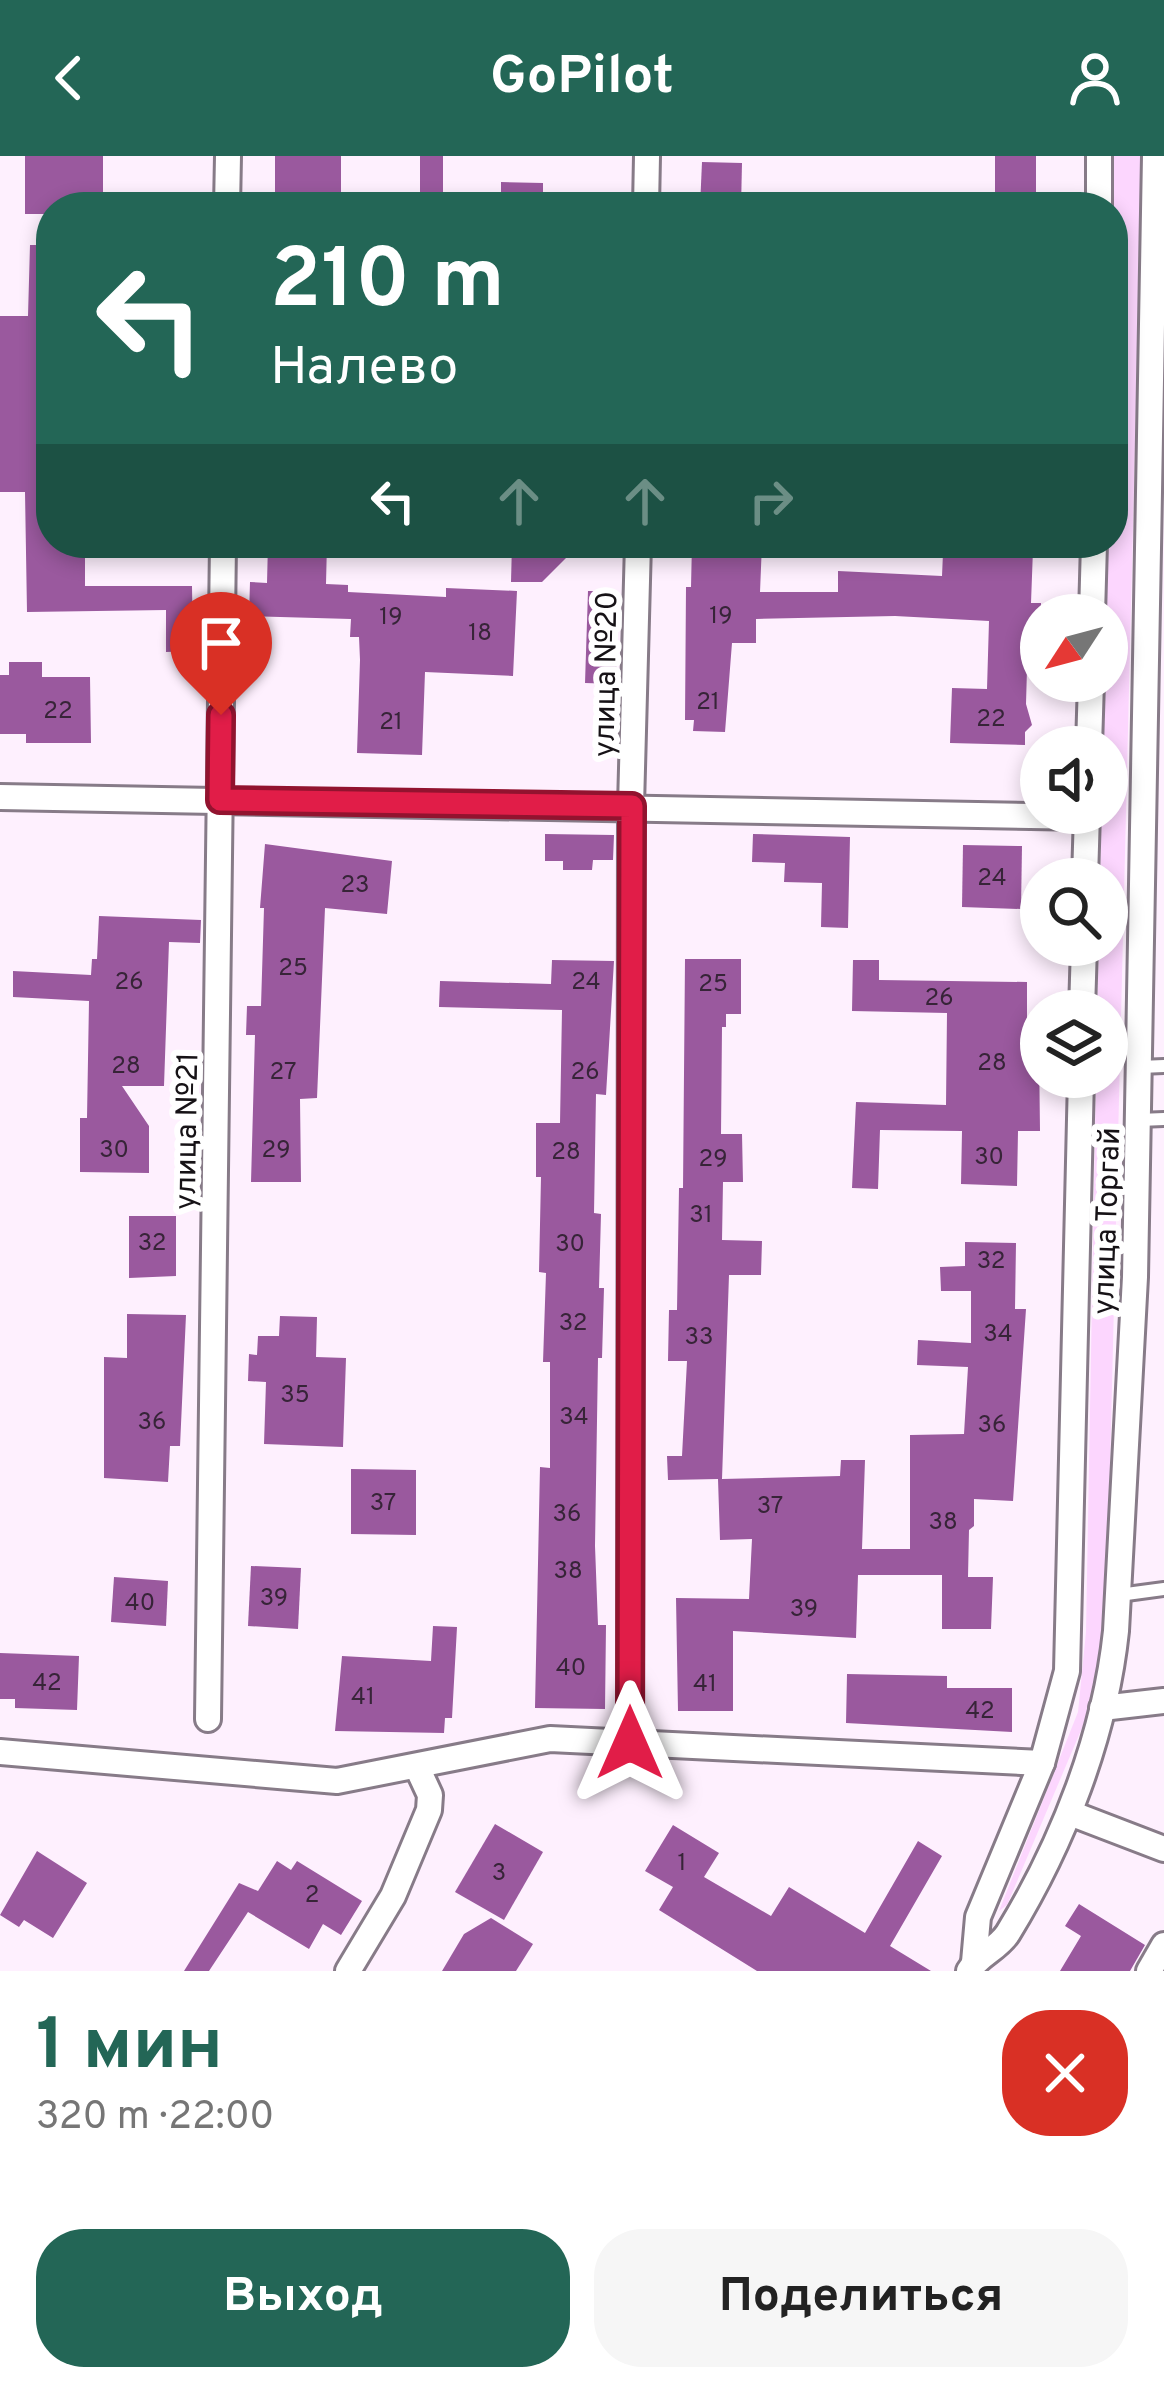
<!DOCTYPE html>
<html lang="ru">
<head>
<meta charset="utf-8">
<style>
  :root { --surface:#fff; --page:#f6f6f6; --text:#222; --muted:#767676; --accent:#236656 }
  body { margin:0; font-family:Overpass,sans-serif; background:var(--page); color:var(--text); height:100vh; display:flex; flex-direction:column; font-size:45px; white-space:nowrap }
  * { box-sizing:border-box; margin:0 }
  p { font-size:39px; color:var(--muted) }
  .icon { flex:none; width:66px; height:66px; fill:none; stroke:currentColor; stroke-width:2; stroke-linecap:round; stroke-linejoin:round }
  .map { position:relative; height:1815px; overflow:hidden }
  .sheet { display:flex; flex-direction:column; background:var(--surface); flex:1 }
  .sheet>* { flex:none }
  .guide { position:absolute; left:36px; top:36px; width:1092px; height:366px; border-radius:48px; box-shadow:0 6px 18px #0003; background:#236656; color:#fff; overflow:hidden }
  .needle { width:78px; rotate:234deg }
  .fabs { position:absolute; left:1020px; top:438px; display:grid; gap:24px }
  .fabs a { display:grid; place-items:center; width:108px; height:108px; border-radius:50%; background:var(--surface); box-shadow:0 6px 18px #0003; font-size:60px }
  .pin { position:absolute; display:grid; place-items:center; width:102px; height:102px; color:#fff; margin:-123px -51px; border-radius:50% 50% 50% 0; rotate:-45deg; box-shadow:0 0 12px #0007 }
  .pin .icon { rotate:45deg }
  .me { position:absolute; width:132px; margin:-66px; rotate:0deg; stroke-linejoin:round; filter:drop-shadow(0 0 9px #0008) }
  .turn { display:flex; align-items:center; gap:42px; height:252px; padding:0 36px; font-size:54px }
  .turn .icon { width:156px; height:156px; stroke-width:2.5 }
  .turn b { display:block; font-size:84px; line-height:102px }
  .lanes { display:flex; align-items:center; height:114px; padding:0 36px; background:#0003; justify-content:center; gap:60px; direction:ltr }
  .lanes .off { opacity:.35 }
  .round { display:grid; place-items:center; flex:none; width:126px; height:126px; border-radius:48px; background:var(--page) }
  .head { display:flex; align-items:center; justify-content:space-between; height:204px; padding:0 36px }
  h1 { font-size:72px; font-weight:700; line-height:90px; color:var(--accent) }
  .button { display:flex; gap:24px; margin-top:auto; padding:24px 36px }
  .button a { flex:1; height:138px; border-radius:48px; background:var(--accent); color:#fff; font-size:48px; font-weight:700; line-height:138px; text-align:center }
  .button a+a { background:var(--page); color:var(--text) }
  header { display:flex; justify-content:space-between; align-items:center; height:156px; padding:0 36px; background:var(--accent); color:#fff; font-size:54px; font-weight:700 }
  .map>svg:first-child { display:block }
</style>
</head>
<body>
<header><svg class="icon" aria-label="back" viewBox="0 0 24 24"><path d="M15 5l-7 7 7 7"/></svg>GoPilot<svg class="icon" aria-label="person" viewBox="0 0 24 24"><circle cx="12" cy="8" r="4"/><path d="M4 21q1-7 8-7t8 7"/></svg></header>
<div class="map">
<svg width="1164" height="1815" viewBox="0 0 1164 1815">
  <rect width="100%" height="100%" fill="#fef0fe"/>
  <!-- green -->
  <polygon fill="#fcd6fe" points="1113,0 1142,0 1106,1476 1087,1560 1007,1749 999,1755 1078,1556 1086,1476 1096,921 1107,921 1107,855 1097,855 1099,789 1107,789 1107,723 1100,723 1101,657 1107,657 1107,591 1102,591 1103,525 1107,525 1106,387 1113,387"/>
  <!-- building -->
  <g fill="#9a599e">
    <polygon points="25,0 103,0 103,51 51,51 51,58 25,58"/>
    <rect x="275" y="0" width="66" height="51"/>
    <rect x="420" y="0" width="23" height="51"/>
    <polygon points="995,0 1036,0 1036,48 995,47"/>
    <polygon points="702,6 742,7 741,51 700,51"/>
    <polygon points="501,26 543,27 543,51 501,51"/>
    <polygon points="30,89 51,89 51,387 85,387 85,430 192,430 193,495 166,496 166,454 27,456 25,336 0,336 0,160 28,160"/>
    <polygon points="268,387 327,387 326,428 348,429 348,436 446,441 446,432 517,435 513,520 425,516 422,599 357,597 360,504 359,481 350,481 351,463 249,460 250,426 267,427"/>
    <polygon points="512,387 581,387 542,426 511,426"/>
    <polygon points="692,387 762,387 760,436 838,436 838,415 942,420 943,397 979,399 979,391 1033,393 1031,447 1041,447 1041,514 1027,513 1026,548 1032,569 1025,576 1025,589 950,587 952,532 987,533 989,465 895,460 756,463 756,487 732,487 725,576 693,575 694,564 685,564 686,431 691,431"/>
    <polygon points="588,435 618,435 616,528 585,527"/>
    <polygon points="9,506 42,506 42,521 90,521 91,587 26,587 26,578 0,578 0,519 9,519"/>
    <polygon points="545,678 614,679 613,704 593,704 592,714 563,714 563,705 545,705"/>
    <polygon points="753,678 850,681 848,772 821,771 822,727 784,726 785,707 752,706"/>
    <polygon points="265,688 392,705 387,758 325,752 317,942 300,943 301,1026 251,1026 255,879 246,879 247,850 261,850 264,752 260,752"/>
    <polygon points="963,689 1022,690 1021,753 962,751"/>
    <polygon points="99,760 201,764 200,787 169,786 164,930 122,930 149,970 149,1017 80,1016 80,962 87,962 89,845 13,841 13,815 91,819 92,803 97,803"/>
    <polygon points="685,803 741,803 741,858 726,858 726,871 722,871 721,978 742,978 743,1026 723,1026 722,1084 762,1085 761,1119 729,1119 722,1323 840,1320 841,1304 865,1304 862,1393 910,1393 910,1279 964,1278 968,1211 917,1209 918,1184 971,1187 971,1135 941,1135 940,1111 965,1110 965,1086 1016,1087 1015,1153 1026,1153 1013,1345 974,1343 974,1370 969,1374 968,1421 993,1421 991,1473 942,1473 942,1419 858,1419 856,1482 733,1475 733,1555 678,1555 676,1442 749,1443 752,1383 720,1384 718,1323 668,1324 667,1300 682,1300 687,1205 668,1205 669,1154 677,1154 679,1032 683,1032"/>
    <polygon points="552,804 614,805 606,939 596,938 594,1057 601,1058 599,1132 604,1132 602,1202 598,1202 595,1390 598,1469 606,1469 605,1553 535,1552 540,1311 550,1312 550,1206 543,1206 546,1117 539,1116 541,1021 536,1021 536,967 560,967 562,854 439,851 440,825 551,828"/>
    <polygon points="853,804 879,804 879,824 1027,826 1027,893 1039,893 1040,975 1018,975 1017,1030 961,1028 962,975 880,974 878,1033 852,1032 856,946 946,949 947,857 852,855"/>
    <polygon points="129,1060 176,1060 176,1120 129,1122"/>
    <polygon points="127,1158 186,1159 180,1290 170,1290 168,1326 104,1322 104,1201 127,1202"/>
    <polygon points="280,1160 317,1161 316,1201 346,1202 343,1291 264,1288 266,1226 248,1225 249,1198 257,1199 258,1180 279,1180"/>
    <polygon points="351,1313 416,1314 416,1379 351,1378"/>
    <polygon points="251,1410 301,1412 298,1473 248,1470"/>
    <polygon points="114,1421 168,1425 166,1470 111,1466"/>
    <polygon points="433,1470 457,1471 452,1562 445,1562 444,1577 335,1575 342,1500 431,1505"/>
    <polygon points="0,1497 79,1500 77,1554 15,1552 15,1543 0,1543"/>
    <polygon points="847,1518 947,1520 947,1532 1012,1532 1012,1576 846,1567"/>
    <polygon points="495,1668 543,1696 504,1764 455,1736"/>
    <polygon points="673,1669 719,1697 704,1721 771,1760 789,1731 865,1777 918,1685 942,1700 890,1790 931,1815 757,1815 659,1754 673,1731 645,1715"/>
    <polygon points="37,1695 87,1727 53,1782 24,1764 19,1771 0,1759"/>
    <polygon points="277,1705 291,1714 297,1705 362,1745 341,1779 323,1768 309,1793 248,1756 209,1815 184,1815 239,1727 258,1735"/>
    <polygon points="1079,1748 1145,1789 1130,1815 1060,1815 1081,1780 1065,1770"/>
    <polygon points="491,1762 533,1788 516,1815 442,1815 464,1778"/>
  </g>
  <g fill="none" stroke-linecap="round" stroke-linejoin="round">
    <defs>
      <g id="lane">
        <polyline points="1140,911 1164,910"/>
        <polyline points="1139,964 1164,963"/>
        <polyline points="1119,1439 1164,1433"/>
      </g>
      <g id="street">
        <polyline points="227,51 228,0"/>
        <polyline points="646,51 647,0"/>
        <polyline points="1099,51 1099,0"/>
        <polyline points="1092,459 1094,387"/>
        <polyline points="1089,591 1091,525"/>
        <polyline points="0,641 1087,661"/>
        <polyline points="1085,723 1087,657"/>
        <polyline points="1082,855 1084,789"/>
        <polyline points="1102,1552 1164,1545"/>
        <polyline points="208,1563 223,387"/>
        <polyline points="630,1587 631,650 638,387"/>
        <polyline points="0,1596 337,1625 550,1583 1042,1607"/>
        <polyline points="1070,1657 1164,1693"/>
        <polyline points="974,1806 978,1761 1042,1607 1067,1515 1081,921"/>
        <polyline points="348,1815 393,1740 429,1654 430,1639 417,1611"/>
        <path d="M969 1815C978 1799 998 1793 1008 1777 1063 1687 1105 1580 1116 1475L1135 1121 1155 0"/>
        <polyline points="1149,1815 1164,1789"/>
      </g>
    </defs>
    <!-- lane casing -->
    <use href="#lane" stroke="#877b88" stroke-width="18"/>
    <!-- street casing -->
    <use href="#street" stroke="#877b88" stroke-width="30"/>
    <!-- lane -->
    <use href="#lane" stroke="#fff" stroke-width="12"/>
    <!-- street -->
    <use href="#street" stroke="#fff" stroke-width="24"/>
  </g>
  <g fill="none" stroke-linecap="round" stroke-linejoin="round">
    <defs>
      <polyline id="route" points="221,559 220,644 632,650 630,1587"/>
    </defs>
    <!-- route casing -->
    <use href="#route" stroke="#92132f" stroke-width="30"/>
    <!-- route -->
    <use href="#route" stroke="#e11d48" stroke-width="21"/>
  </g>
  <g text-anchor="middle" stroke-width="12" stroke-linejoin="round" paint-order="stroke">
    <!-- number labels -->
    <g font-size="24" fill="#372438">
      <text x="721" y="467">19</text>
      <text x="391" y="468">19</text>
      <text x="480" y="484">18</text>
      <text x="708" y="553">21</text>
      <text x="58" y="562">22</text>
      <text x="991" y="570">22</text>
      <text x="391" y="573">21</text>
      <text x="992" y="729">24</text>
      <text x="355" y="736">23</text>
      <text x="293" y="819">25</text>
      <text x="129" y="833">26</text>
      <text x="586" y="833">24</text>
      <text x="713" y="835">25</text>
      <text x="939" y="849">26</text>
      <text x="992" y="914">28</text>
      <text x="126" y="917">28</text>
      <text x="283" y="923">27</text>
      <text x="585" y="923">26</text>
      <text x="114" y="1001">30</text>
      <text x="276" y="1001">29</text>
      <text x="566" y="1003">28</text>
      <text x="989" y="1008">30</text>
      <text x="713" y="1010">29</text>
      <text x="701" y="1066">31</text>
      <text x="152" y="1094">32</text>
      <text x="570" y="1095">30</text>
      <text x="991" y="1112">32</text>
      <text x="573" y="1174">32</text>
      <text x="998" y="1185">34</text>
      <text x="699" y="1188">33</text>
      <text x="295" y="1246">35</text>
      <text x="574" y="1268">34</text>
      <text x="152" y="1273">36</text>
      <text x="992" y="1276">36</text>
      <text x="383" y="1354">37</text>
      <text x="770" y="1357">37</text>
      <text x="567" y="1365">36</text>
      <text x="943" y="1373">38</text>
      <text x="568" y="1422">38</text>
      <text x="274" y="1449">39</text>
      <text x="140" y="1454">40</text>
      <text x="804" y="1460">39</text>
      <text x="571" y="1519">40</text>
      <text x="47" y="1534">42</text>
      <text x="705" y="1535">41</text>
      <text x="363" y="1548">41</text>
      <text x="980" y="1562">42</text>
      <text x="682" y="1714">1</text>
      <text x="499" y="1724">3</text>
      <text x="312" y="1746">2</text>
    </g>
    <!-- street labels -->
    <g font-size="30" fill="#161216" stroke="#fff">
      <text transform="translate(605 518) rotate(-89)" y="10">улица №20</text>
      <text transform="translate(186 975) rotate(-89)" y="10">улица №21</text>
      <text transform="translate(1106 1065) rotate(-88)" y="10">улица Торгай</text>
    </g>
  </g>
</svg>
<div class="fabs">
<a><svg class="needle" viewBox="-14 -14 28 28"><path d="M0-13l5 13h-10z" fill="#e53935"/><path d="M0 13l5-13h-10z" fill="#767676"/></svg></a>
<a><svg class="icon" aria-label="sound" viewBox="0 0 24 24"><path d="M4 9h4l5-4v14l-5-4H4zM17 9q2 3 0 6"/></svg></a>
<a><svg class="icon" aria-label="search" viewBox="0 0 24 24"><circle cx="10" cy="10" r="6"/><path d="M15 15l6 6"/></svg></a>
<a><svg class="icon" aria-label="layers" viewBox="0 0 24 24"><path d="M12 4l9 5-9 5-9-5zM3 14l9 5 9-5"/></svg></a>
</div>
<div class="pin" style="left:221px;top:559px;background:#d93025"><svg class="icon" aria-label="arrive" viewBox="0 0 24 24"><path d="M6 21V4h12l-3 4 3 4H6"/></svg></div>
<svg class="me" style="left:630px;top:1587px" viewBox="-20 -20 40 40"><path d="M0-17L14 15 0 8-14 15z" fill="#e11d48" stroke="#fff" stroke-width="4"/></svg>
<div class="guide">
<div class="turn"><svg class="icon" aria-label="left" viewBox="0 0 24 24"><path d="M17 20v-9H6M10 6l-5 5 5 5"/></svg><div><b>210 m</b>Налево</div></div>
<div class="lanes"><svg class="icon" aria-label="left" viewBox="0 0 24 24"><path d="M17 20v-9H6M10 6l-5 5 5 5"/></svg><svg class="icon off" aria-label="ahead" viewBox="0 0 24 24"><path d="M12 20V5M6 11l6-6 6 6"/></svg><svg class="icon off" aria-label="ahead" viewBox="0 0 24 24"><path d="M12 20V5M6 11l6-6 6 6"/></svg><svg class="icon off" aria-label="right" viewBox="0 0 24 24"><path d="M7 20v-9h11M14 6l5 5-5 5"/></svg></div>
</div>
</div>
<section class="sheet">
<div class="head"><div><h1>1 мин</h1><p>320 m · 22:00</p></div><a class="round" style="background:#d93025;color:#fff"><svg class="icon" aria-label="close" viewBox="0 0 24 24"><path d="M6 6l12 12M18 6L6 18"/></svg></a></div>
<div class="button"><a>Выход</a><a>Поделиться</a></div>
</section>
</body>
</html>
